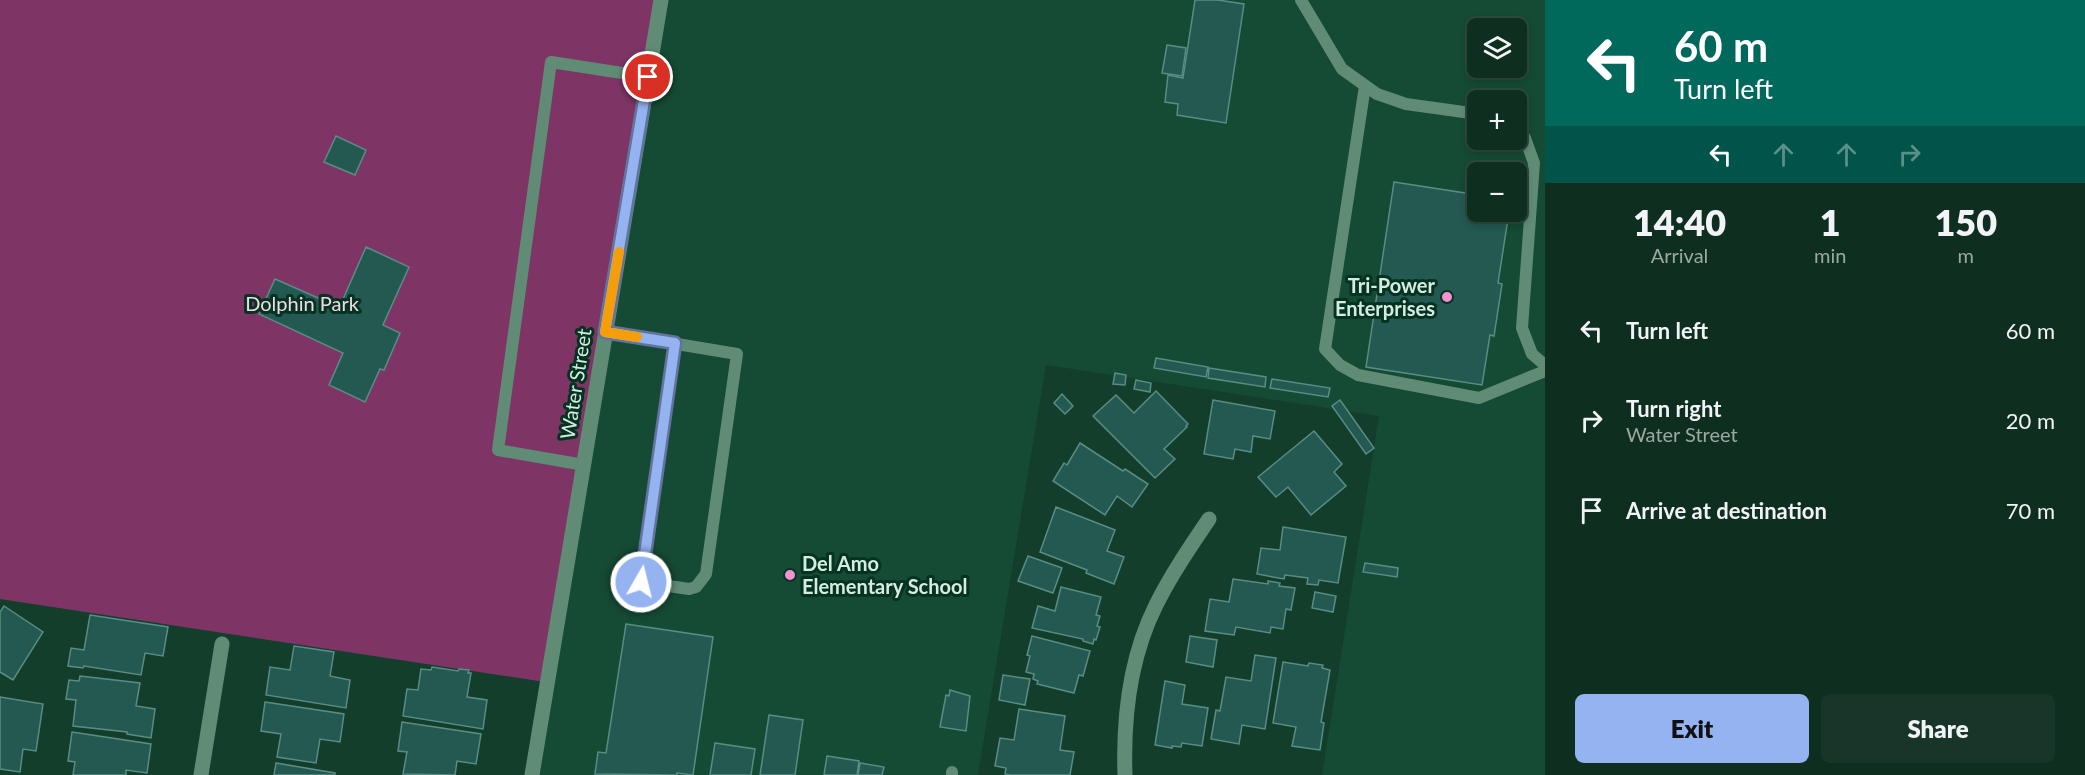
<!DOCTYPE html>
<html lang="en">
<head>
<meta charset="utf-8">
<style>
  :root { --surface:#0e2e20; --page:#173629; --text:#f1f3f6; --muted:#9ba8a5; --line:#2e4a3e; --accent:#95b2f1 }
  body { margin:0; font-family:Lato,sans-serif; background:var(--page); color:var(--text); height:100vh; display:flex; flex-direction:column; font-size:22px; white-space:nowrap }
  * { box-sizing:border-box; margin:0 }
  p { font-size:20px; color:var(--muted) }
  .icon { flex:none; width:33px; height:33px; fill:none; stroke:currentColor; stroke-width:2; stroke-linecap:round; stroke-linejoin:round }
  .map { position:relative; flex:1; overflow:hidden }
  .sheet { display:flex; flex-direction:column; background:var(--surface); width:540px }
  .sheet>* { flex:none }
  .hud { background:#00695c; color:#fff; overflow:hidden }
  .tools { position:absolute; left:1467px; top:18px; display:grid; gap:12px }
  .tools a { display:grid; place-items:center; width:60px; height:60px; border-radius:9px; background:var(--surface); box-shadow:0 3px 9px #0003,0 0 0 2px var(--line); font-size:30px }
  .pin { position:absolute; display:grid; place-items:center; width:51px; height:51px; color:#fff; margin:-26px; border:3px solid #fff; border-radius:50%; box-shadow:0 2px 6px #0007 }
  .me { position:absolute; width:66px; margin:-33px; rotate:8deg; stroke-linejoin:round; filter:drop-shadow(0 0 4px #0008) }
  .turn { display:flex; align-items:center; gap:21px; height:126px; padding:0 30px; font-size:27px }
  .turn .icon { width:78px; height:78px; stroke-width:2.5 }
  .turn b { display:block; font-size:42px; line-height:51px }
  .lanes { display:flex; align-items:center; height:57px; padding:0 30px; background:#0003; justify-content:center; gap:30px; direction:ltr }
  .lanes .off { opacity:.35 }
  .eta { display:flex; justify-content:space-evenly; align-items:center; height:102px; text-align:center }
  .eta b { font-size:36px; font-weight:800; line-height:42px }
  .cta { display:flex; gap:12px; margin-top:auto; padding:12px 30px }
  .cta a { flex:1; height:69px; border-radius:9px; background:var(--accent); color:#111; font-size:24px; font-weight:800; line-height:69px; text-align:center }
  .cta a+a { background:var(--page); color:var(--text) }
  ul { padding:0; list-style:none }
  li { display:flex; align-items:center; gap:18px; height:90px; padding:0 30px }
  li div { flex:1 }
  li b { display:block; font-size:22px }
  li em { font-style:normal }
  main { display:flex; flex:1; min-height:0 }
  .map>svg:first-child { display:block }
</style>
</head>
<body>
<main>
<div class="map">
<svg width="1545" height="775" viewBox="0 0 1545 775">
  <rect width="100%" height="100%" fill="#123e2b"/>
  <!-- built -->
  <path fill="#154a34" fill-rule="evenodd" d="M663 0H1545V775H1322L1379 416 1046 365 978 775H535ZM1478 28H1516V68H1478ZM1478 100H1516V140H1478ZM1478 172H1516V212H1478Z"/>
  <!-- green -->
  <polygon fill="#7e3566" points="0,0 657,0 545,682 0,599"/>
  <!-- building -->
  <g fill="#235950" stroke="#598d84" stroke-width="1.5">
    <polygon points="1195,0 1218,0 1244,4 1226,123 1177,115 1178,104 1165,102 1168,75 1183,78"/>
    <polygon points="1167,45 1186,48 1182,76 1162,73"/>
    <polygon points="336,136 366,150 355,175 324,162"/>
    <polygon points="1394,182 1478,195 1478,212 1509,212 1498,283 1502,284 1494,336 1490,335 1482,385 1366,367"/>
    <polygon points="366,247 409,267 383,325 400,333 384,370 380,369 365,402 329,385 343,353 259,314 275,279 325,301 325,300 340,306"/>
    <polygon points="1156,358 1208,367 1206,377 1154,368"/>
    <polygon points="1209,368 1266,377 1265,387 1208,378"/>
    <polygon points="1115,373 1126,375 1125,385 1113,384"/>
    <polygon points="1272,379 1330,388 1328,397 1270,388"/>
    <polygon points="1136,380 1151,383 1150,392 1134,389"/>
    <polygon points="1156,391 1188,424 1186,426 1187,427 1164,449 1175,459 1155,478 1093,416 1116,395 1134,413"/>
    <polygon points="1062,394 1073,406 1065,414 1054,403"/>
    <polygon points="1213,400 1275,411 1270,439 1253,436 1251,452 1235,449 1233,459 1204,454"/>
    <polygon points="1340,400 1374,448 1366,454 1332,406"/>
    <polygon points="1314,431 1342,464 1334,472 1346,486 1311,515 1288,487 1276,497 1258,477"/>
    <polygon points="1080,443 1123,471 1125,469 1148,484 1132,507 1117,496 1105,515 1053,481 1064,463 1067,465"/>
    <polygon points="1056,507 1115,530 1107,551 1124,557 1114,584 1086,573 1087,570 1040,552"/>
    <polygon points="1283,527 1346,537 1338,583 1319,580 1318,585 1307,584 1308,578 1285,575 1284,579 1257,574 1261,548 1280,550"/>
    <polygon points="1028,556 1062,568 1053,593 1018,581"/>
    <polygon points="1365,563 1398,568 1397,577 1363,572"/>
    <polygon points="1233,579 1268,584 1268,581 1280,583 1279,586 1295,588 1291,610 1286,609 1283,629 1271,627 1270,633 1236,627 1234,635 1205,631 1210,599 1229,602"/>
    <polygon points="1061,587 1101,597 1096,615 1100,616 1097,626 1100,627 1096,640 1094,639 1093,644 1083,641 1083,639 1032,628 1038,606 1055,611"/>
    <polygon points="1315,592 1336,596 1333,612 1312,608"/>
    <polygon points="4,606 43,632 13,680 0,672 0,612"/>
    <polygon points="90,615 168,627 163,656 145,653 141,675 84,666 83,668 68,666 71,648 84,650"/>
    <polygon points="626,624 713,637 693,775 677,773 677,775 595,774 598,752 606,753"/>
    <polygon points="1032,636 1090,651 1083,676 1079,675 1074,693 1037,684 1038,681 1033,679 1034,674 1026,672 1030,656 1027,655"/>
    <polygon points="1190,636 1217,640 1213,667 1186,662"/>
    <polygon points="294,646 334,652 330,676 350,680 346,708 266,695 270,667 290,670"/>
    <polygon points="1255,655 1276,658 1265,729 1242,725 1239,744 1211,739 1216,710 1220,711 1226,677 1251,681"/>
    <polygon points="1283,662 1308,666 1309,663 1323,665 1322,668 1330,670 1321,722 1324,723 1320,750 1292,746 1296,727 1273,723"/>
    <polygon points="432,667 458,671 459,669 469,670 468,673 471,673 467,697 487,700 483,729 403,716 407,689 418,690 421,669 431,670"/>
    <polygon points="1003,675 1030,679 1025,705 999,700"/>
    <polygon points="80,676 140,683 136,706 155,709 151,738 127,734 127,732 73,726 76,700 66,699 69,680 79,681"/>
    <polygon points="1165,681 1185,685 1182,704 1208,708 1202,746 1182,743 1181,747 1172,746 1172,748 1155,745"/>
    <polygon points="950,690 970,696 966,731 940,727 946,695 949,696"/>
    <polygon points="0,697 43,704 36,751 23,749 20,772 0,769"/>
    <polygon points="265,702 344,714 340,742 320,739 316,763 277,757 281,734 261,731"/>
    <polygon points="1019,709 1065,716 1060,750 1074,752 1070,775 1010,775 1005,774 1006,768 995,766 1000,738 1014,740"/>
    <polygon points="769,715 803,720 795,775 760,775"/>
    <polygon points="402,722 481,734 476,764 457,761 455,775 403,774 407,752 398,751"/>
    <polygon points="72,732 151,744 147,773 126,770 126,775 73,775 75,762 68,761"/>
    <polygon points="715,743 755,749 751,775 710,775"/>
    <polygon points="827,756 859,761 857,775 824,775"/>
    <polygon points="276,763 335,773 335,775 274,775"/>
    <polygon points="860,763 884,767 882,775 858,775"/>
  </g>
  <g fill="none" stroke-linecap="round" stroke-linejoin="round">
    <!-- lane -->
    <g stroke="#608c76" stroke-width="12">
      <polyline points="1301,0 1342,69 1377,94 1406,104 1478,114"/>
      <polyline points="1365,86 1325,349 1340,365 1358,375 1479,398 1545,371"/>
      <polyline points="1516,126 1525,138 1534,163 1522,328 1532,354 1545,365"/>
      <polyline points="605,332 737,354 706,574 696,587 689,589 641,582 675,343"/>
      <polyline points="584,465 498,450 551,62 648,77"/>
      <polyline points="952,775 952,772"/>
    </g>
    <!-- street -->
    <g stroke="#608c76" stroke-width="15">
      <polyline points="201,775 222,644"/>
      <polyline points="532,775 661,0"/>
      <path d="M1125 775C1123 718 1130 657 1156 605 1171 575 1190 547 1209 519"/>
    </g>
  </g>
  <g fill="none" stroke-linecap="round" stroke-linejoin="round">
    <defs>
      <polyline id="route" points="641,582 675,343 605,332 648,77"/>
    </defs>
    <!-- route casing -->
    <use href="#route" stroke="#61749d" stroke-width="15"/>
    <!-- route -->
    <use href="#route" stroke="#95b2f1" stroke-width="10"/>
    <!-- slow -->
    <polyline stroke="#f59e0b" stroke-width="10" points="619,252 605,332 637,337"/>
  </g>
  <!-- markers -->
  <g fill="#f590d1" stroke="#053321" stroke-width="2">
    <circle cx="1447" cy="297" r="6"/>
    <circle cx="790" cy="575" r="6"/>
  </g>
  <g text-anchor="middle" stroke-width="6" stroke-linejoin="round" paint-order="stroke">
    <!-- poi labels -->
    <g font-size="20" font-weight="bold" fill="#d6ece0" stroke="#053321" text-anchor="end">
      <text x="1435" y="293">Tri-Power<tspan x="1435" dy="23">Enterprises</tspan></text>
      <text x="802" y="571" text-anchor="start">Del Amo<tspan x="802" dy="23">Elementary School</tspan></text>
    </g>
    <!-- park labels -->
    <g font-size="20" fill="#f2d9e7" stroke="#053321">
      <text x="302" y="311">Dolphin Park</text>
    </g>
    <!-- street labels -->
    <g font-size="20" fill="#d6ece0" stroke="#053321">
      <text transform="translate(576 384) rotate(-81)" y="7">Water Street</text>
    </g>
  </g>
</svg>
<div class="tools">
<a><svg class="icon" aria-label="layers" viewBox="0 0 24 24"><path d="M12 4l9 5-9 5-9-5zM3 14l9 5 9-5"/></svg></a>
<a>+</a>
<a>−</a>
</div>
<div class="pin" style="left:648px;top:77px;background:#d93025"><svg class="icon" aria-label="arrive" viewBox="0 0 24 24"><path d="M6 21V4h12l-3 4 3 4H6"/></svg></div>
<svg class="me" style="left:641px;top:582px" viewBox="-20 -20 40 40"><circle r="17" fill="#95b2f1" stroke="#fff" stroke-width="3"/><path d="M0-11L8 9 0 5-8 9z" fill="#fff"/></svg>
</div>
<section class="sheet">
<div class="hud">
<div class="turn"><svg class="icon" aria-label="left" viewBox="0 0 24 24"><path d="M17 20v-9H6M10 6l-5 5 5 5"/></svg><div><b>60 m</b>Turn left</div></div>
<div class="lanes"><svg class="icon" aria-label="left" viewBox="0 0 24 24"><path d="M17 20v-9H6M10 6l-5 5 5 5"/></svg><svg class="icon off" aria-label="ahead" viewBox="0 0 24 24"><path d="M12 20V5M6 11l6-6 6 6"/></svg><svg class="icon off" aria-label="ahead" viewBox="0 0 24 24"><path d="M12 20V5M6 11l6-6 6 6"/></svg><svg class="icon off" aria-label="right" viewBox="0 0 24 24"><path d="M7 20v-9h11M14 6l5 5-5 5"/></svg></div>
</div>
<div class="eta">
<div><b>14:40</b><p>Arrival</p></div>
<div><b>1</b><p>min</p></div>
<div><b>150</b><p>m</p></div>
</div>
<ul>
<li><svg class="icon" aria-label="left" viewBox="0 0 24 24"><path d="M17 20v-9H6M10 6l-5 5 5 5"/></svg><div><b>Turn left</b></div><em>60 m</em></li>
<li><svg class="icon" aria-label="right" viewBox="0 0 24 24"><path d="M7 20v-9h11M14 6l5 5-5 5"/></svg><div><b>Turn right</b><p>Water Street</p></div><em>20 m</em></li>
<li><svg class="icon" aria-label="arrive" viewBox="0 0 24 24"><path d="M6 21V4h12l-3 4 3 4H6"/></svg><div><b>Arrive at destination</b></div><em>70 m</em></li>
</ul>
<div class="cta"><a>Exit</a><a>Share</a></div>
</section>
</main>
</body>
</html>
